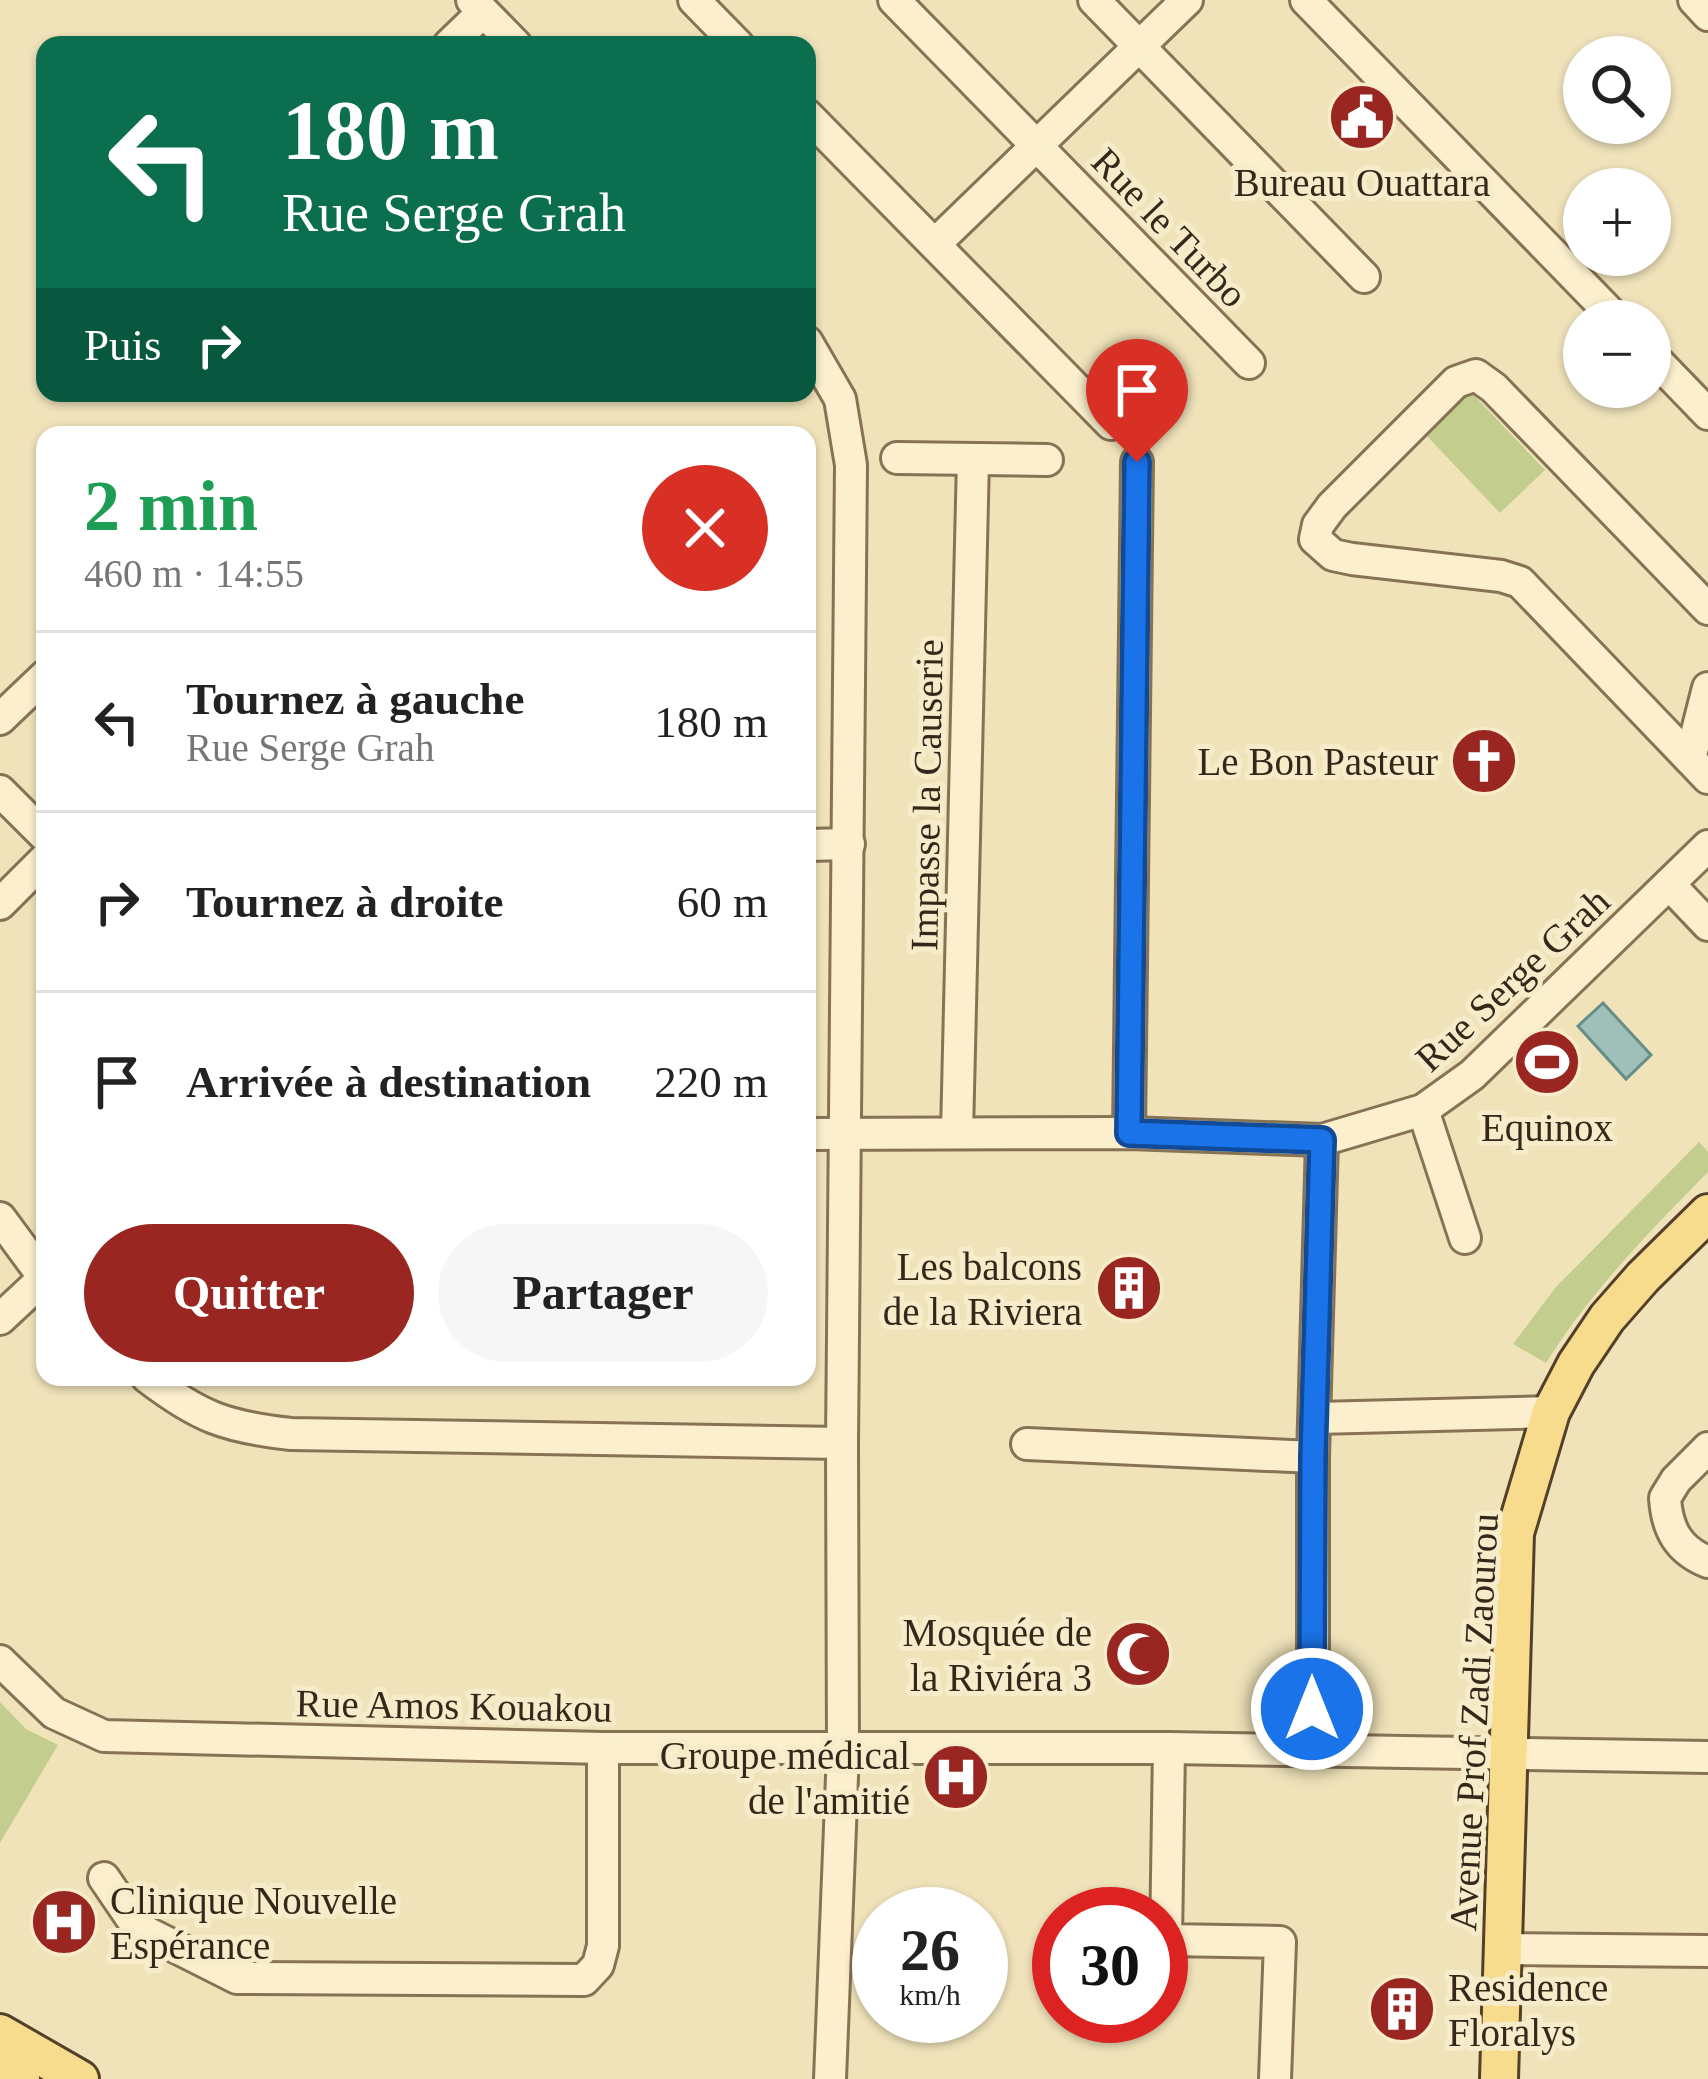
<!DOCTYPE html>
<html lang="fr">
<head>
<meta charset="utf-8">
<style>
  :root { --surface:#fff; --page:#f6f6f6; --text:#222; --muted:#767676; --line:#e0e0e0; --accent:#992621 }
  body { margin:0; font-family:"Times New Roman",serif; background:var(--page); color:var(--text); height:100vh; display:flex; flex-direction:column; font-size:45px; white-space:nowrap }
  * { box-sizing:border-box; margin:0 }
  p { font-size:39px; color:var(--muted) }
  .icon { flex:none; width:66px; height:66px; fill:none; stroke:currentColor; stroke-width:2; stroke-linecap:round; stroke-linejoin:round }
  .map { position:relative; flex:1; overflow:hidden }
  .sheet { position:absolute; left:36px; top:426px; width:780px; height:960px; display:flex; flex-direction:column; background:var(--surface); border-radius:24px; box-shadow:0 3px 9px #0004 }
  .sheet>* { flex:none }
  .top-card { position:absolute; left:36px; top:36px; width:780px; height:366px; border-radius:24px; box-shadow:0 3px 9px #0004; background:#0b6e4f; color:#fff; overflow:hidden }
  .fabs { position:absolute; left:1563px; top:36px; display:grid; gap:24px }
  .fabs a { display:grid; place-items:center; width:108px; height:108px; border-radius:50%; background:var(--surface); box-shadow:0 3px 9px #0004; font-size:60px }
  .speed { position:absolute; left:852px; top:1887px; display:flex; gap:24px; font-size:60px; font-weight:700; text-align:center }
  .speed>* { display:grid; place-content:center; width:156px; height:156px; border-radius:50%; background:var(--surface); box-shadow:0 3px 9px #0004; line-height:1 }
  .speed small { font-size:30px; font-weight:400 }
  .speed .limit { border:18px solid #d22; background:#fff; color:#111 }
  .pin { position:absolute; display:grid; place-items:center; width:102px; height:102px; color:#fff; margin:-123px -51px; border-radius:50% 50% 50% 0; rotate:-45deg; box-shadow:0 0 12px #0007 }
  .pin .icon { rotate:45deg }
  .me { position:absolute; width:132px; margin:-66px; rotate:0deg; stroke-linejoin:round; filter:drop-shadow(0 0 9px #0008) }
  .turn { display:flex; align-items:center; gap:42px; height:252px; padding:0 48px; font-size:54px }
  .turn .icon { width:156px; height:156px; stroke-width:2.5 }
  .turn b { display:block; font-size:84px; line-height:102px }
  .then { display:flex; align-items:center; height:114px; padding:0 48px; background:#0003; gap:24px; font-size:45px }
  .round { display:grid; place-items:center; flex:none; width:126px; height:126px; border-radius:63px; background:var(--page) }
  .summary { display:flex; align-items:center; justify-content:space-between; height:204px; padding:0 48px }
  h1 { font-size:72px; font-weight:800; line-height:90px; color:#1e9e55 }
  .cta { display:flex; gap:24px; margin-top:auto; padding:24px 48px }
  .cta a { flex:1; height:138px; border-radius:72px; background:var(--accent); color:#fff; font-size:48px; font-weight:800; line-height:138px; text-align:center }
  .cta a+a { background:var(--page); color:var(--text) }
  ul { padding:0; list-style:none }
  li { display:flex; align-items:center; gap:36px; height:180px; padding:0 48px; border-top:3px solid var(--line) }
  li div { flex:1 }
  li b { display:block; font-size:45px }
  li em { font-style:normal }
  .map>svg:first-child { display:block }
</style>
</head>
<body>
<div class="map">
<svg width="1708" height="2079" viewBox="0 0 1708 2079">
  <rect width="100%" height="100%" fill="#f0e3ba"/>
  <!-- green -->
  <g fill="#c3ce8e">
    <polygon points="1470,391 1545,470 1500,513 1425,434"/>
    <path d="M1699 1142 1708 1152V1172C1649 1232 1591 1291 1546 1363L1513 1344 1556 1287Z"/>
    <polygon points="0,1702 26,1729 58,1745 0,1843"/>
  </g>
  <!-- water -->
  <polygon fill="#9fc0b8" stroke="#668d86" stroke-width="3" points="1603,1003 1651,1055 1626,1079 1578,1026"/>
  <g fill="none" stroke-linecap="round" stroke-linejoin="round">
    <defs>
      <g id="minor">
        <polyline points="472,0 516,45"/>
        <polyline points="694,0 738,45"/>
        <polyline points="894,0 1249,363"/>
        <polyline points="1094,0 1364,277"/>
        <polyline points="1306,0 1618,321"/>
        <polyline points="1694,0 1708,15"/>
        <polyline points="449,45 483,12"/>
        <polyline points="807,115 1111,424"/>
        <polyline points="935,244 1187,0"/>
        <polyline points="807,342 840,399 851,465 842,1443 843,1751 830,2079"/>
        <polyline points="1650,354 1708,414"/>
        <polyline points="897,458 1047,460"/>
        <polyline points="1708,609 1494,388 1476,375 1456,382 1332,506 1318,525 1315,539 1333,555 1352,559 1501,576 1520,582 1708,778"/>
        <polyline points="0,719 45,676"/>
        <polyline points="1690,759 1708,688"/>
        <polyline points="0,791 45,836"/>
        <polyline points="807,845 849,844"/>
        <polyline points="1669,884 1708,925"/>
        <polyline points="0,904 45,859"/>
        <polyline points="1423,1110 1465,1238"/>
        <polyline points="957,1133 973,459"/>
        <polyline points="1129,1133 1137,462"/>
        <polyline points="807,1134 1129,1133 1322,1140 1423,1110 1472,1075 1708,846"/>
        <polyline points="0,1218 45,1279"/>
        <polyline points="0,1319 44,1278"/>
        <path d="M147 1377C199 1417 226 1427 291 1434L842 1443"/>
        <polyline points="1317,1418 1551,1412"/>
        <polyline points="1027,1444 1313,1457"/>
        <path d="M1708 1448 1676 1480 1665 1498C1667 1529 1678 1550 1708 1562"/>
        <polyline points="0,1661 54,1713 104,1736 603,1748 1169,1748 1708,1757"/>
        <polyline points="1169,1748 1166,1940 1280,1942 1275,2079"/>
        <polyline points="1313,1751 1313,1457 1322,1140"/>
        <polyline points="104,1878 138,1928 237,1978 584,1980 598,1965 603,1946 603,1748"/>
        <polyline points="1505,1949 1708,1951"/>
      </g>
      <g id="major">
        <polyline points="0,2033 80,2079"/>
        <polyline points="0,2066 21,2079"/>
        <polyline points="1499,2079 1515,1533 1551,1412 1576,1364 1607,1318 1643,1277 1708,1213"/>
      </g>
    </defs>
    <!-- minor casing -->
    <use href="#minor" stroke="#877254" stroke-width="36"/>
    <!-- major casing -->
    <use href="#major" stroke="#543f29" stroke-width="42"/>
    <!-- minor -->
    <use href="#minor" stroke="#fbefcd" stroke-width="30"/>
    <!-- major -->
    <use href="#major" stroke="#f7dc8e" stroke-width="36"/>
  </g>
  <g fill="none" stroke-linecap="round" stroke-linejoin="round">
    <defs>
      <polyline id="route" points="1137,462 1129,1133 1322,1140 1313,1457 1312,1709"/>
    </defs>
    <!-- route casing -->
    <use href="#route" stroke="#114b97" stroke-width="30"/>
    <!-- route -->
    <use href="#route" stroke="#1a73e8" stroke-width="21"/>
  </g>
  <!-- icons -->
  <defs>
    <symbol id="civic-disc" viewBox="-11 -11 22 22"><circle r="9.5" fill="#992621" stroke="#f7ecca"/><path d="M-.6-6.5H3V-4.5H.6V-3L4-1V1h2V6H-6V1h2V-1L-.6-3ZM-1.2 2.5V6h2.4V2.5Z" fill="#fff"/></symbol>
    <symbol id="church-disc" viewBox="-11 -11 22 22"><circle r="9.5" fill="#992621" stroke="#f7ecca"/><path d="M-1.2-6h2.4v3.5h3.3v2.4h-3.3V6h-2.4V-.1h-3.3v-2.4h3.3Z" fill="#fff"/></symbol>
    <symbol id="stadium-disc" viewBox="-11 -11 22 22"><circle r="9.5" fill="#992621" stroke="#f7ecca"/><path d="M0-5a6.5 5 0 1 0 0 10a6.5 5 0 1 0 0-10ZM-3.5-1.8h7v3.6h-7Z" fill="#fff"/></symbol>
    <symbol id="building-disc" viewBox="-11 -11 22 22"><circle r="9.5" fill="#992621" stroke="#f7ecca"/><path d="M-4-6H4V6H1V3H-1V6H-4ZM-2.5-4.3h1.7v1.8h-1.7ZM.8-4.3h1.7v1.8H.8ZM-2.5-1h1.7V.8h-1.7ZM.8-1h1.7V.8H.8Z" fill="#fff"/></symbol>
    <symbol id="mosque-disc" viewBox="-11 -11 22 22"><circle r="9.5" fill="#992621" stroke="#f7ecca"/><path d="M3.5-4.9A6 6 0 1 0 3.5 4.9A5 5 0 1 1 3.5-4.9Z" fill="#fff"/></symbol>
    <symbol id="hospital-disc" viewBox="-11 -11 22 22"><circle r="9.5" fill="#992621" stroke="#f7ecca"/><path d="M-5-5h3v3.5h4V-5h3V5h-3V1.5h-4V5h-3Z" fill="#fff"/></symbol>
  </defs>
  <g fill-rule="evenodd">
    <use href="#civic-disc" x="1324" y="79" width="76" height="76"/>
    <use href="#church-disc" x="1446" y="723" width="76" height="76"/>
    <use href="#stadium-disc" x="1509" y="1024" width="76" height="76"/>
    <use href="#building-disc" x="1091" y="1250" width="76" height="76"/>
    <use href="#mosque-disc" x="1100" y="1616" width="76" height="76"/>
    <use href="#hospital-disc" x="918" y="1739" width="76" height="76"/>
    <use href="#hospital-disc" x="26" y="1884" width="76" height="76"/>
    <use href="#building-disc" x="1364" y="1971" width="76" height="76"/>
  </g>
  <g text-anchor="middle" stroke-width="10" stroke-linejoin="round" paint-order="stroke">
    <!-- poi labels -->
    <g font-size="39" fill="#35281a" stroke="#f7ecca" text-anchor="end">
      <text x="1362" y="196" text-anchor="middle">Bureau Ouattara</text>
      <text x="1438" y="775">Le Bon Pasteur</text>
      <text x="1547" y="1141" text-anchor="middle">Equinox</text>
      <text x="1082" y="1280">Les balcons<tspan x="1082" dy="45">de la Riviera</tspan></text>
      <text x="1092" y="1646">Mosquée de<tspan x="1092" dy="45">la Riviéra 3</tspan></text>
      <text x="910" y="1769">Groupe médical<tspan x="910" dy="45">de l'amitié</tspan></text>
      <text x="110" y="1914" text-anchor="start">Clinique Nouvelle<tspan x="110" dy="45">Espérance</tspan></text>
      <text x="1448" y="2001" text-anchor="start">Residence<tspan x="1448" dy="45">Floralys</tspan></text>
    </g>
    <!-- street labels -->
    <g font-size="39" fill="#35281a" stroke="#f7ecca">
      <text transform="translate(1170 227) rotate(46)" y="14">Rue le Turbo</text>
      <text transform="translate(926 795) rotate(-89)" y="14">Impasse la Causerie</text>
      <text transform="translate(1512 979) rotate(-43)" y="14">Rue Serge Grah</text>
      <text transform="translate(454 1705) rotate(1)" y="14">Rue Amos Kouakou</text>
      <text transform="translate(1473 1722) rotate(-87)" y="14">Avenue Prof Zadi Zaourou</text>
    </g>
  </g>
</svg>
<div class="fabs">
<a><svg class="icon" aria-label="search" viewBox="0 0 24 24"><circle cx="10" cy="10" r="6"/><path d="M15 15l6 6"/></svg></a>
<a>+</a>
<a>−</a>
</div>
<div class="speed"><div>26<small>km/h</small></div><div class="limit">30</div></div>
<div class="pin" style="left:1137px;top:462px;background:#d93025"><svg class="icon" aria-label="arrive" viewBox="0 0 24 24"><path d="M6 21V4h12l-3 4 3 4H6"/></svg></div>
<svg class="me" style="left:1312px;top:1709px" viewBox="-20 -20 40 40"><circle r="17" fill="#1a73e8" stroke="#fff" stroke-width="3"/><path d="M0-11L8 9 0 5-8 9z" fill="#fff"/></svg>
<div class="top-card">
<div class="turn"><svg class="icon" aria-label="left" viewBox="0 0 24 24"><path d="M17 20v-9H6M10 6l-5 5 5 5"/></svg><div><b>180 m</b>Rue Serge Grah</div></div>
<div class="then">Puis<svg class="icon" aria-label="right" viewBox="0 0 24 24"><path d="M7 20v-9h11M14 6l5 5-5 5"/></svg></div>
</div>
<section class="sheet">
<div class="summary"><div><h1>2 min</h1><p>460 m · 14:55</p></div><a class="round" style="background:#d93025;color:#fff"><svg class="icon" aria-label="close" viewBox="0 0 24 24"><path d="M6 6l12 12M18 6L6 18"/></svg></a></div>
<ul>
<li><svg class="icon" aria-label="left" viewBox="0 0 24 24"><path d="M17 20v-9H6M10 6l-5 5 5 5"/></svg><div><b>Tournez à gauche</b><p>Rue Serge Grah</p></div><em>180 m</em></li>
<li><svg class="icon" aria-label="right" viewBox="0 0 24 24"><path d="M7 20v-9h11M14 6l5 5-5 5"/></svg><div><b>Tournez à droite</b></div><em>60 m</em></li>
<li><svg class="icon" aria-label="arrive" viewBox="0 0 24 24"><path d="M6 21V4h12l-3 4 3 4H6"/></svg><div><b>Arrivée à destination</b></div><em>220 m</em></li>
</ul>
<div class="cta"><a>Quitter</a><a>Partager</a></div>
</section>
</div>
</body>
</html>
